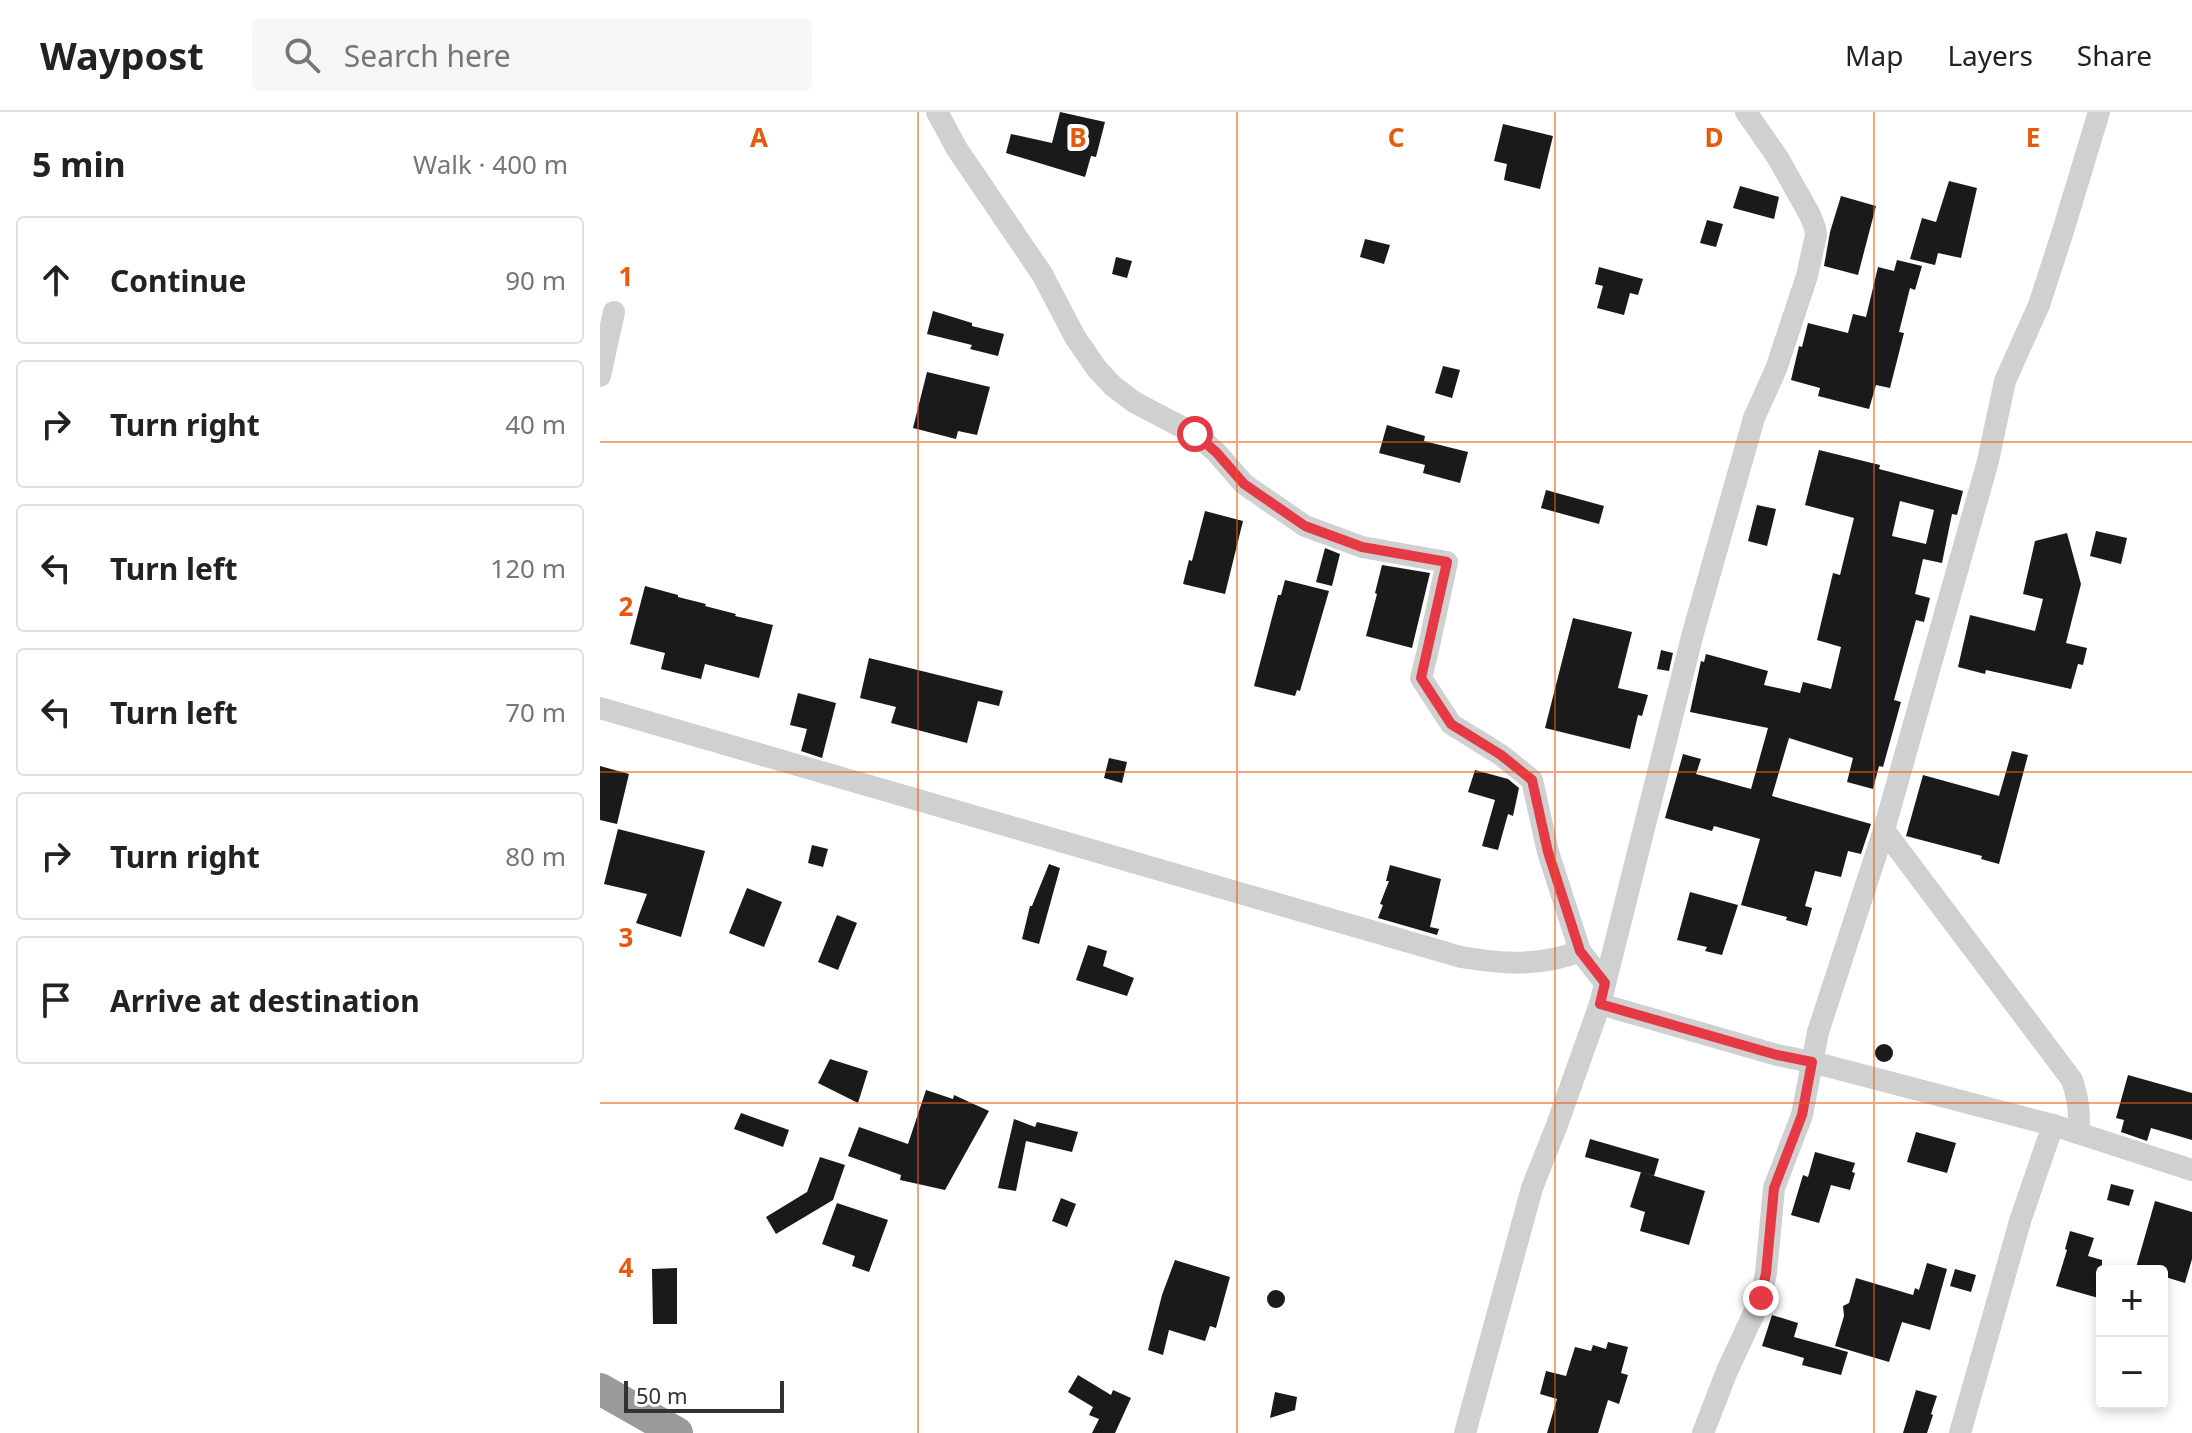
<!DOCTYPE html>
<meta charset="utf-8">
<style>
:root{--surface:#fff;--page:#f6f6f6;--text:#222;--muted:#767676;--line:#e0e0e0}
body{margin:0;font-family:"Noto Sans",sans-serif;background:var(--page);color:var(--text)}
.controls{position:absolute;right:24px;bottom:24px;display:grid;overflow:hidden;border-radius:8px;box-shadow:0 4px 12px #0003}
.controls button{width:72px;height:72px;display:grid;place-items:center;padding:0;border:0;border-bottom:2px solid var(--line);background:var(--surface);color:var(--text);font:40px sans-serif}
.scale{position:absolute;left:24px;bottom:20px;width:160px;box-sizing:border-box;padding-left:8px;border:4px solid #333;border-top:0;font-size:22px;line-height:28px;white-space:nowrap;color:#333;-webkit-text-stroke:6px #fff;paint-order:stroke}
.stop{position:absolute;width:24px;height:24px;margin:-18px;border:6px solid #e63946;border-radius:50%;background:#fff}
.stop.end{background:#e63946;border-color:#fff;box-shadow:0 2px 8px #0008}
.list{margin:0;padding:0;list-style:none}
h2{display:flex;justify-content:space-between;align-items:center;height:104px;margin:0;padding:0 32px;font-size:34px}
h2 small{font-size:26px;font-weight:400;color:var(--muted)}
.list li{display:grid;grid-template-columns:52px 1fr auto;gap:24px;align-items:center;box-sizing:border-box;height:128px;margin:0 16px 16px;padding:0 16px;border:2px solid var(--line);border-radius:8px}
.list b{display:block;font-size:30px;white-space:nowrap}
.list em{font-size:26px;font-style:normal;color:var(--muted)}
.icon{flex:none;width:44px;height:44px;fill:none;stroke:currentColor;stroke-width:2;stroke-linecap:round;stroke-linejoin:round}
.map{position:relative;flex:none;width:1592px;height:1321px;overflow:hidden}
header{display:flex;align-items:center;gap:48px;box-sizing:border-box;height:112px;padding:0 40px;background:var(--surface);border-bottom:2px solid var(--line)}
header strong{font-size:38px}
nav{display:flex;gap:44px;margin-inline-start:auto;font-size:28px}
.search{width:560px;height:72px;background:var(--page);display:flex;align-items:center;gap:20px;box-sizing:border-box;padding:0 28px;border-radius:8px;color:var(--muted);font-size:30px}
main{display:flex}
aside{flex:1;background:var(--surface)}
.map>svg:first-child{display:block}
.building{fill:#1a1a1a;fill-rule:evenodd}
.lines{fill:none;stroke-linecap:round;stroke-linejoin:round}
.minor{stroke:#d0d0d0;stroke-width:22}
.highway{stroke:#9a9a9a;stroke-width:32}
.route{stroke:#e63946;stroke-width:10}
.grid{fill:none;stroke:#e8590c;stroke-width:2;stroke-opacity:0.55}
.grid-label{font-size:26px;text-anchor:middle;font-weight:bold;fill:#e8590c;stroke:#fff;stroke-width:8;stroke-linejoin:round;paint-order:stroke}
</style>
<header>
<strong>Waypost</strong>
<div class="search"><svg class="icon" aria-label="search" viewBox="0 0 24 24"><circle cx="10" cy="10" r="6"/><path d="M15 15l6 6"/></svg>Search here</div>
<nav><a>Map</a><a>Layers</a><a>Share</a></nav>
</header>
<main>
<aside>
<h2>5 min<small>Walk · 400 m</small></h2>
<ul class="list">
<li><svg class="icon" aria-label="ahead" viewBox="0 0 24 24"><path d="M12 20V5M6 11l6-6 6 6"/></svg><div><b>Continue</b></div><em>90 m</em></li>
<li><svg class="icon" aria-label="right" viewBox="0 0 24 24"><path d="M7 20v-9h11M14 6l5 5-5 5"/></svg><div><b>Turn right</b></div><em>40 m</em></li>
<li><svg class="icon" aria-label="left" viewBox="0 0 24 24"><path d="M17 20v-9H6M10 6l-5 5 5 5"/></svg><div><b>Turn left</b></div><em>120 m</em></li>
<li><svg class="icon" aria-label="left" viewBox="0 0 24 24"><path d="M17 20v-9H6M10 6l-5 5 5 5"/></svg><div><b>Turn left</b></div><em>70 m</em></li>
<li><svg class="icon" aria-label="right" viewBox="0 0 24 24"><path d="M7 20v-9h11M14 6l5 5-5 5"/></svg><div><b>Turn right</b></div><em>80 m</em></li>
<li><svg class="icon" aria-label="arrive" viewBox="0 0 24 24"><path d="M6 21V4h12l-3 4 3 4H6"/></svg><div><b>Arrive at destination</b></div></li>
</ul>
</aside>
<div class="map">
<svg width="1592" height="1321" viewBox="0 0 1592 1321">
<rect width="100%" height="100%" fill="#fff"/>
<g class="building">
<path d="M 460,0 L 505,10 L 496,45 L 491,44 L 485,65 L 406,41 L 411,22 L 452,31 Z"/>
<path d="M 903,12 L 953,24 L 940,77 L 904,68 L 907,52 L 894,49 Z"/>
<path d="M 1349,69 L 1377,76 L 1361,146 L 1338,141 L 1335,153 L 1310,147 L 1322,106 L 1336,110 Z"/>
<path d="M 1140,74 L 1179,85 L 1174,107 L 1133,96 Z"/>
<path d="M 1241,84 L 1276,94 L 1258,163 L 1224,154 L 1230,120 Z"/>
<path d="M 1107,108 L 1123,112 L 1116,135 L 1100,131 Z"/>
<path d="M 765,127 L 790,133 L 784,152 L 760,145 Z"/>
<path d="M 516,145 L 532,149 L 527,166 L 512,162 Z"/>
<path d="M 1297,148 L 1322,154 L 1315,178 L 1310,176 L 1299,220 L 1304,221 L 1290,276 L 1276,273 L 1269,297 L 1218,284 L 1220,276 L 1191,268 L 1199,234 L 1202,235 L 1208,211 L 1248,221 L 1253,202 L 1266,205 L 1278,155 L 1294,159 Z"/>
<path d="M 999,155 L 1043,167 L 1038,183 L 1030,181 L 1024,203 L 997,196 L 1003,174 L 995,172 Z"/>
<path d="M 333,199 L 372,211 L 372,214 L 404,222 L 398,244 L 370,237 L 372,233 L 327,222 Z"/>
<path d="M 843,254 L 860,258 L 852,286 L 835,281 Z"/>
<path d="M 327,260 L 390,275 L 377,323 L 358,319 L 356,327 L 313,316 Z"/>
<path d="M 787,313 L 825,324 L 824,329 L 868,340 L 860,371 L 823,361 L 825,353 L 779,341 Z"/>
<path d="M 1219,338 L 1280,353 L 1279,357 L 1363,379 L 1357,403 L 1352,402 L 1342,451 L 1323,447 L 1315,482 L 1330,486 L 1324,510 L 1316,508 L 1294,588 L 1301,590 L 1283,655 L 1279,654 L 1273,677 L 1247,670 L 1253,646 L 1189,626 L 1172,684 L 1271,712 L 1261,742 L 1248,739 L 1241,765 L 1215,759 L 1205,794 L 1212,796 L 1207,814 L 1186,808 L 1187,805 L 1141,793 L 1160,727 L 1114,714 L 1112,719 L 1065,706 L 1083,642 L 1101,647 L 1096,662 L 1151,677 L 1168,616 L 1090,600 L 1101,549 L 1104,550 L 1106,542 L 1168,559 L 1164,573 L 1200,581 L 1203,570 L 1231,577 L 1241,535 L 1217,528 L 1233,461 L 1240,463 L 1254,406 L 1205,393 ZM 1300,389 L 1334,398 L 1326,432 L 1292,424 Z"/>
<path d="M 946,378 L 1004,394 L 999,412 L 941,396 Z"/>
<path d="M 1157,393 L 1176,397 L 1167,434 L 1148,429 Z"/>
<path d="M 605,399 L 643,409 L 625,482 L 583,472 L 589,448 L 592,449 Z"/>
<path d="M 1496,419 L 1527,426 L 1521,452 L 1490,444 Z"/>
<path d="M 1467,421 L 1481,472 L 1466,531 L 1487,536 L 1483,553 L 1478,552 L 1471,577 L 1386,558 L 1385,562 L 1358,555 L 1370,503 L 1435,519 L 1443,487 L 1423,482 L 1435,429 Z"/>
<path d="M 725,436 L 740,442 L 732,474 L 716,470 Z"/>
<path d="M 782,453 L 830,461 L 812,536 L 766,524 L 777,482 L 775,481 Z"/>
<path d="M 685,468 L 729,479 L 700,579 L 697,578 L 695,584 L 654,574 L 678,483 L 681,483 Z"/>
<path d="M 45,474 L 78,483 L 78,485 L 106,492 L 105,494 L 136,502 L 135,504 L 173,513 L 159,566 L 105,552 L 101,567 L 61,557 L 65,541 L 30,532 Z"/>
<path d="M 973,506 L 1032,520 L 1018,576 L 1048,583 L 1042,604 L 1038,603 L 1030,637 L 945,616 Z"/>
<path d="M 1061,538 L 1073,541 L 1069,559 L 1057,557 Z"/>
<path d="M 269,546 L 403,579 L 399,594 L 378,589 L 367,631 L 291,611 L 296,595 L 260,586 Z"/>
<path d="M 198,581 L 236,591 L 222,646 L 201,639 L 207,617 L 190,613 Z"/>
<path d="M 1412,639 L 1428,643 L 1399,752 L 1381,747 L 1382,744 L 1306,724 L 1323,663 L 1399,684 Z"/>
<path d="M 509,646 L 527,650 L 522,671 L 504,666 Z"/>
<path d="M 0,654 L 29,662 L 17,712 L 0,708 Z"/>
<path d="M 875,658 L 908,667 L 919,676 L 913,704 L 908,702 L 898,738 L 882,734 L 895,688 L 868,680 Z"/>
<path d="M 18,717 L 105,739 L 81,825 L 36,811 L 47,782 L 4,772 Z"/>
<path d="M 212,733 L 228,737 L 223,755 L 208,751 Z"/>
<path d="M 449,752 L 460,756 L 439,832 L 422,827 L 430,794 L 432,794 Z"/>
<path d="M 790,753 L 841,767 L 830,815 L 839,817 L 837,823 L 778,806 L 783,793 L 780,792 L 789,769 L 786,769 Z"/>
<path d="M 147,776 L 182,790 L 164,835 L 129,821 Z"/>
<path d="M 1090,780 L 1138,793 L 1122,843 L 1105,839 L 1107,835 L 1077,828 Z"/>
<path d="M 237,803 L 257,811 L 238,858 L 218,850 Z"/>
<path d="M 488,833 L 507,839 L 503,854 L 534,866 L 527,884 L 476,868 Z"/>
<circle cx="1284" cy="941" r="9"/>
<path d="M 230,947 L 268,959 L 258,991 L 218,971 Z"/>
<path d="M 1528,963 L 1592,981 L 1592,1028 L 1551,1016 L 1547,1029 L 1521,1020 L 1524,1008 L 1516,1006 Z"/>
<path d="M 326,978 L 353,987 L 354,983 L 389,999 L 345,1078 L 300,1068 L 301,1063 L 248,1044 L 259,1015 L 308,1032 Z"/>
<path d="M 141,1001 L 189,1018 L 183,1035 L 134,1017 Z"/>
<path d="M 414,1007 L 435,1015 L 437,1010 L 478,1020 L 472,1040 L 426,1029 L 416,1079 L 398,1076 Z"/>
<path d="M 1316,1020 L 1356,1031 L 1347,1061 L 1307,1050 Z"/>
<path d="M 990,1027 L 1059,1047 L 1054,1064 L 985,1045 Z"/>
<path d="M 1215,1040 L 1255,1051 L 1252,1060 L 1255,1061 L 1250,1078 L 1231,1073 L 1219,1111 L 1191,1103 L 1203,1063 L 1208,1065 Z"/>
<path d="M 220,1045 L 245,1053 L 233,1088 L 176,1122 L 166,1105 L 207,1080 Z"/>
<path d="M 1041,1060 L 1105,1079 L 1089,1133 L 1040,1119 L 1045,1100 L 1030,1095 Z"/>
<path d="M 1511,1072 L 1534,1078 L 1529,1094 L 1507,1088 Z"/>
<path d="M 461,1086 L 476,1092 L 467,1115 L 452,1109 Z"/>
<path d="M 1555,1089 L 1592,1100 L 1592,1147 L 1585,1171 L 1562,1164 L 1562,1159 L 1535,1159 Z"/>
<path d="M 237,1091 L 288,1108 L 269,1160 L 252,1154 L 255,1144 L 222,1132 Z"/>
<path d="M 1470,1119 L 1494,1126 L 1488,1144 L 1502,1148 L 1502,1187 L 1456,1174 L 1467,1138 L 1465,1137 Z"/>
<path d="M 575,1148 L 630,1165 L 616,1216 L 610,1214 L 605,1229 L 569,1218 L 563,1243 L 548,1238 L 562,1183 Z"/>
<path d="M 1327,1151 L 1347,1157 L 1330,1218 L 1302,1210 L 1289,1250 L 1235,1234 L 1244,1204 L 1243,1194 L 1249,1191 L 1256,1166 L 1313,1183 L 1315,1176 L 1319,1178 Z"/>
<path d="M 77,1156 L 77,1212 L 53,1212 L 52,1157 Z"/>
<path d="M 1355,1157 L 1376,1163 L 1371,1180 L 1350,1174 Z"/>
<circle cx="676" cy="1187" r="9"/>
<path d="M 1172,1203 L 1198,1211 L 1194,1225 L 1248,1240 L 1241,1263 L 1202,1253 L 1204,1246 L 1162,1234 Z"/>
<path d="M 1008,1230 L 1028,1235 L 1021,1261 L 1028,1263 L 1019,1292 L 1008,1288 L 998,1321 L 947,1321 L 957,1287 L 940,1282 L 946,1259 L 966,1264 L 975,1235 L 991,1239 L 993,1233 L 1006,1237 Z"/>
<path d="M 478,1263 L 511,1283 L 513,1278 L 531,1286 L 515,1321 L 492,1321 L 499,1307 L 489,1303 L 493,1295 L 468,1280 Z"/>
<path d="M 1316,1278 L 1337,1284 L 1331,1302 L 1333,1303 L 1327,1321 L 1303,1321 Z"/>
<path d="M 675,1280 L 697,1285 L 695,1298 L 670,1306 Z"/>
</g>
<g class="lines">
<g class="minor">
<path d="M 337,0 L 357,37 L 442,162 L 475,225 L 497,257 L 513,274 L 534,290 L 595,322 L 616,340 L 644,372 L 705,414 L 762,435 L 847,450 L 828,538 L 821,566 L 851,612 L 901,643 L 932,668 L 948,740 L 980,839 L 1005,871"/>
<path d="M 0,264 L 14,200"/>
<path d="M 0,596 L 861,845 C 902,852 941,855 980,839"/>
<path d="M 1284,718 L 1472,968 C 1478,986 1481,1002 1478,1021"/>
<path d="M 1000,892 L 1177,943 L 1212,950 L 1453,1013 L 1592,1058"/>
<path d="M 865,1321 L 932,1076 L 957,1013 L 1000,892 L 1093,521 L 1154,306 L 1176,257 L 1207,164 L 1216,123 L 1215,116 L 1210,103 L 1178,46 L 1146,0"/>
<path d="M 1103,1321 L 1127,1259 L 1161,1186 L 1166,1161 L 1174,1076 L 1202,1003 L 1218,920 L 1284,718 L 1388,349 L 1405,269 L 1439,193 L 1463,119 L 1499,0"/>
<path d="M 1360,1321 L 1421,1106 L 1453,1013"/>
</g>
<path class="highway" d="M 0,1277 L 77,1321"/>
</g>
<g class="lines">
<path class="route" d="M 595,322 L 616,340 L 644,372 L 705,414 L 762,435 L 847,450 L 821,566 L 851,612 L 901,643 L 932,668 L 948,740 L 980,839 L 1005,871 L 1000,892 L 1177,943 L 1212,950 L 1202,1003 L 1174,1076 L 1166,1161 L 1161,1186"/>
</g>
<path class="grid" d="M 318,0 L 318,1321M 637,0 L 637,1321M 955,0 L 955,1321M 1274,0 L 1274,1321M 0,330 L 1592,330M 0,660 L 1592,660M 0,991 L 1592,991"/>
<g class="grid-label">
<text x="159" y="35">A</text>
<text x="478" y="35">B</text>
<text x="796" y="35">C</text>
<text x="1114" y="35">D</text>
<text x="1433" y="35">E</text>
<text x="26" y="174">1</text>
<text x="26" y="504">2</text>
<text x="26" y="835">3</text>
<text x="26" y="1165">4</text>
</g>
</svg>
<div class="controls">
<button>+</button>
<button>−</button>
</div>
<div class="scale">50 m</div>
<div class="stop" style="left:595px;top:322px"></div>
<div class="stop end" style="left:1161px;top:1186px"></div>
</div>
</main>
